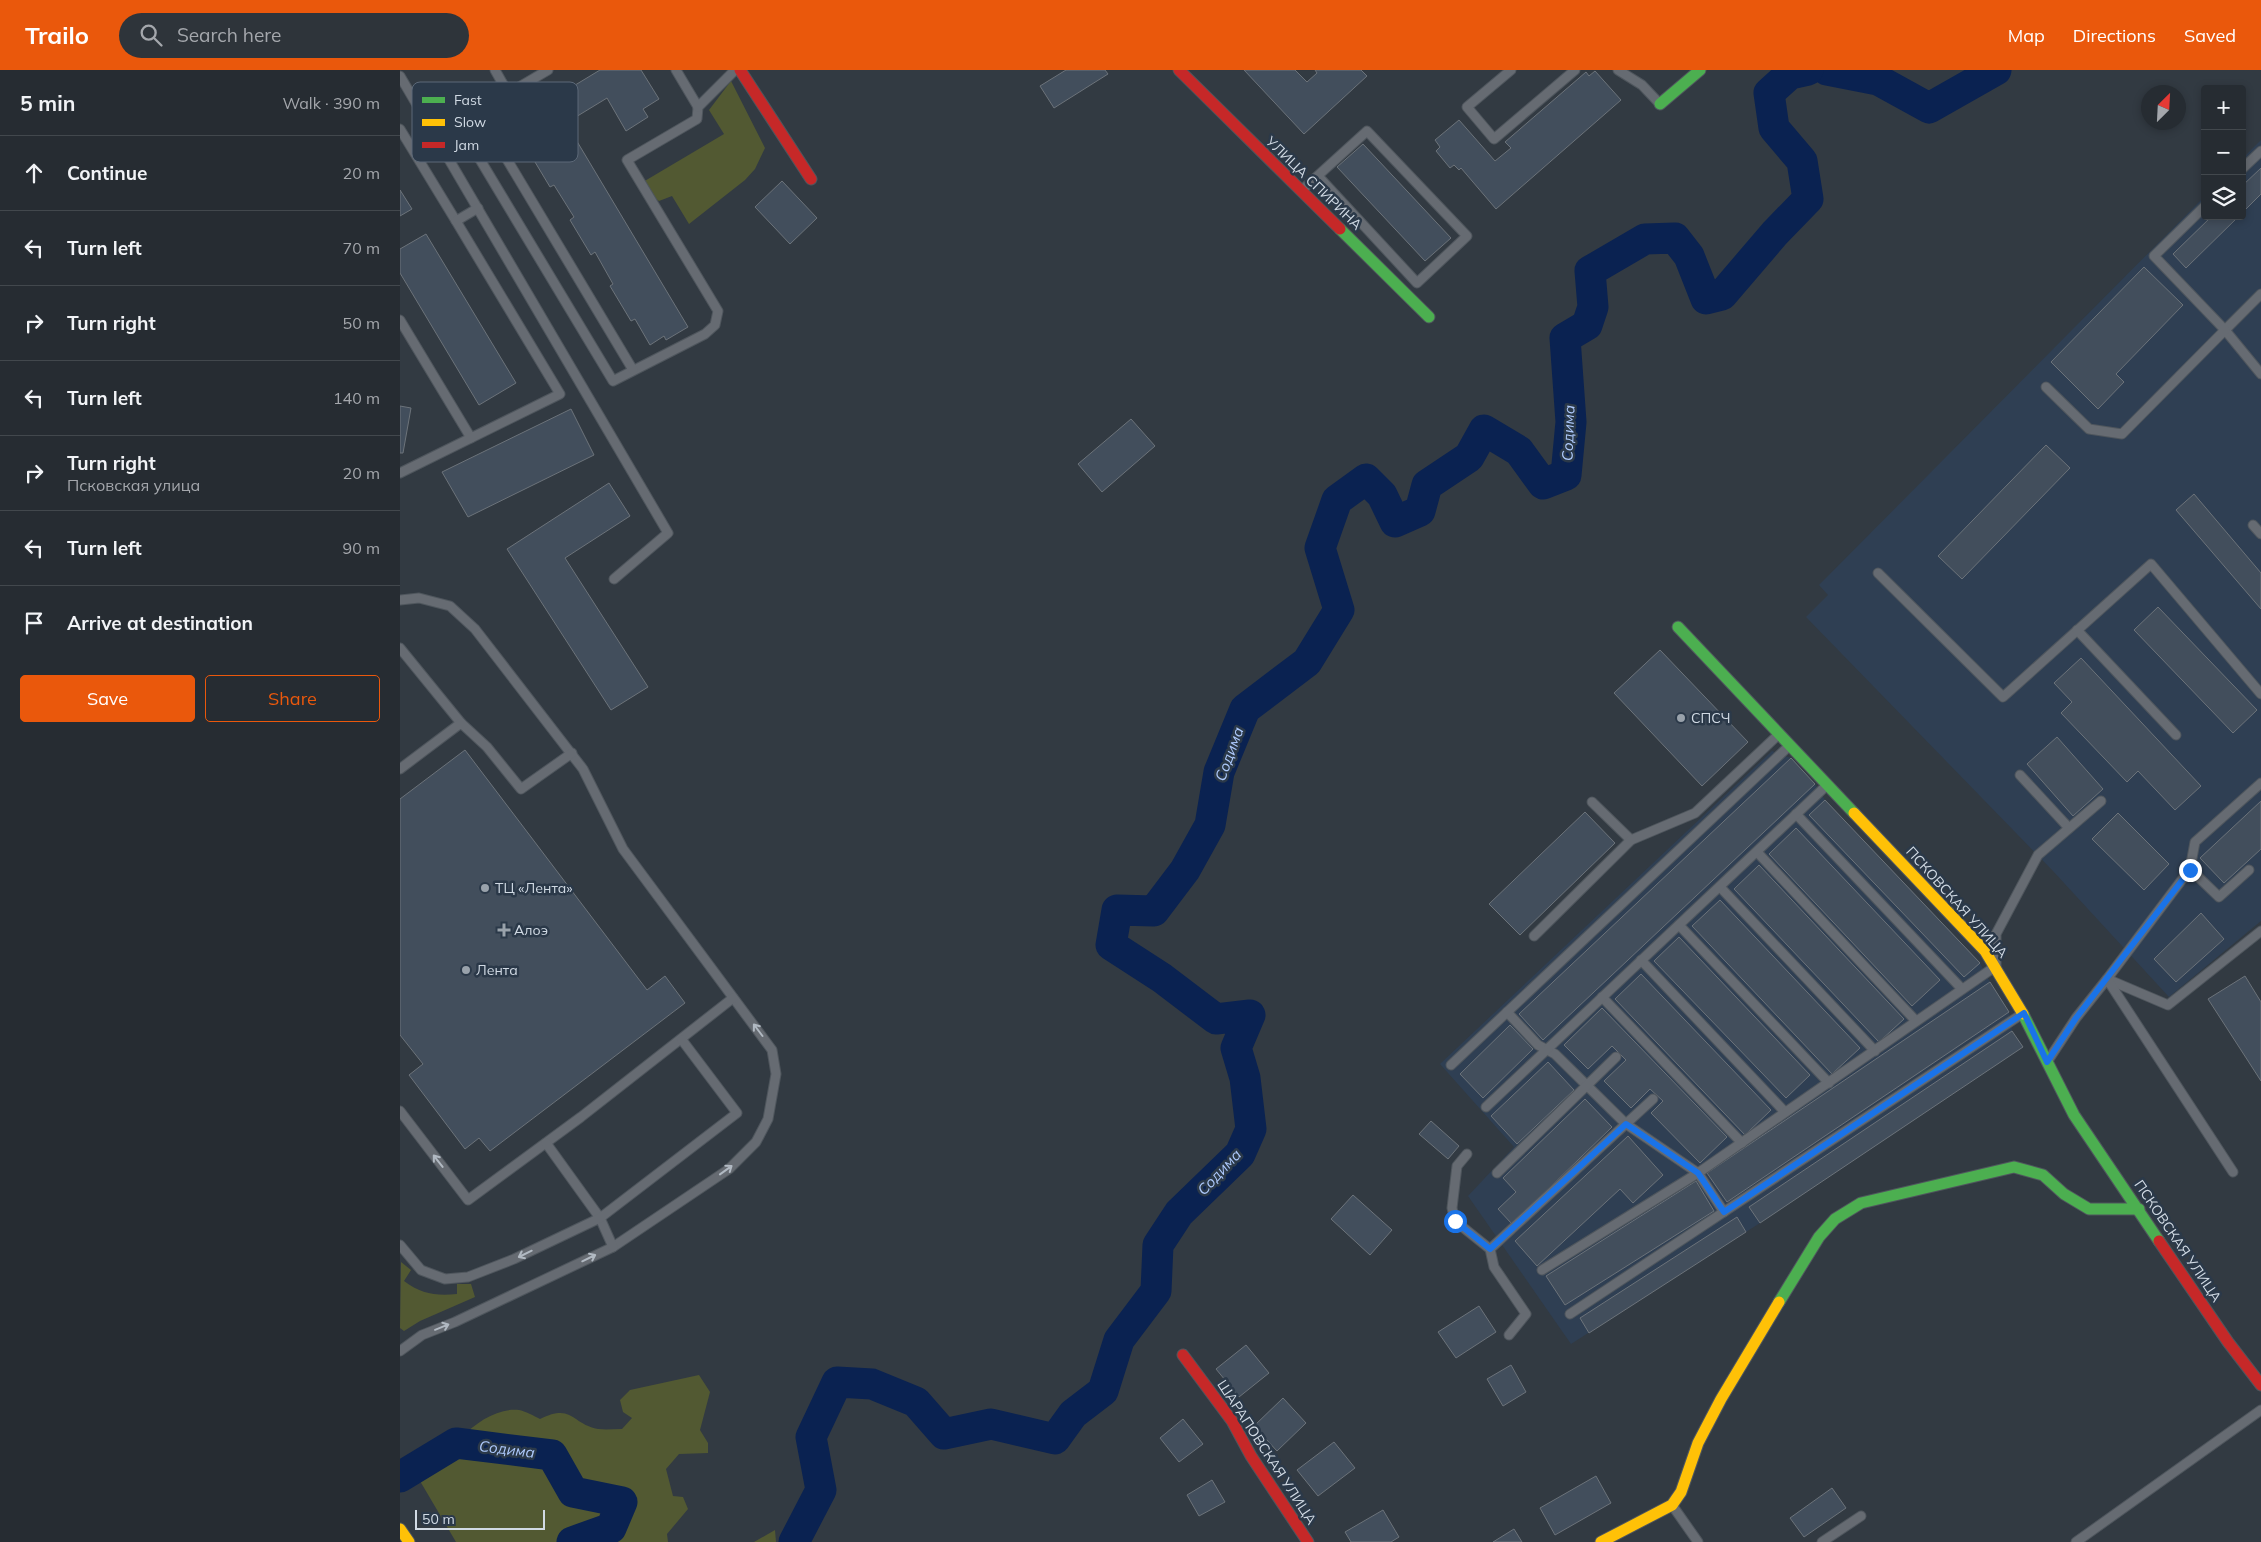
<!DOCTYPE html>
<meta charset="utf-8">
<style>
:root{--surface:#262c32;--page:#2e343a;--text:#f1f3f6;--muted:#a4a7ac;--line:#42484d;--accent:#ea580c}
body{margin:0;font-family:Mulish,sans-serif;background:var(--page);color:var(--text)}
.controls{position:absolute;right:15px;top:15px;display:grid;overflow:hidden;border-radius:5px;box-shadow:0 2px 8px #0003}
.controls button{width:45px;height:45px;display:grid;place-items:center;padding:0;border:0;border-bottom:1px solid var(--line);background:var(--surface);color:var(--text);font:25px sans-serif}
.compass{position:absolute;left:1741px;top:15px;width:45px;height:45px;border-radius:50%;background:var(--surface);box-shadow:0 2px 8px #0003;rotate:24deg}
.scale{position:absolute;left:15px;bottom:12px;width:130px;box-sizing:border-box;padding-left:5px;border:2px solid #d1dae4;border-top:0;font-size:14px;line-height:18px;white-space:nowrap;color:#d1dae4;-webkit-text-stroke:4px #2b3949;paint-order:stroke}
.stop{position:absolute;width:15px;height:15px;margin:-11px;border:4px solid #1a73e8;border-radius:50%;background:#fff}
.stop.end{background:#1a73e8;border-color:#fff;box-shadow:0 1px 5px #0008}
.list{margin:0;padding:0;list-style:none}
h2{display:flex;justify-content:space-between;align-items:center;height:65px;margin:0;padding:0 20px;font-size:21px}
h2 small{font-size:16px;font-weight:400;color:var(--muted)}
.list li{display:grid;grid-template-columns:32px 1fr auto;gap:15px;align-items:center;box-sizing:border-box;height:75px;padding:0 20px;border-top:1px solid var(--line)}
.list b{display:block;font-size:19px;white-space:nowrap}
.list p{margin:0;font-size:16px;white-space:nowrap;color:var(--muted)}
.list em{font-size:16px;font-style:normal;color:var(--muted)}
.actions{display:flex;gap:10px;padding:15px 20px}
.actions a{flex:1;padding:11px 0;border:1px solid var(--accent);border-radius:5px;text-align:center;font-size:18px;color:var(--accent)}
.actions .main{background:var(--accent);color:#fff}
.icon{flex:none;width:28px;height:28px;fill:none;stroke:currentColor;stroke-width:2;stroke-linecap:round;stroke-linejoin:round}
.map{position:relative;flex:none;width:1861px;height:1472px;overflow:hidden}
header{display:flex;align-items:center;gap:30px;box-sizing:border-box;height:70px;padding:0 25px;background:var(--accent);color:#fff}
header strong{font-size:24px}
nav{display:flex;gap:28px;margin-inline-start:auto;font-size:18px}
.search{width:350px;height:45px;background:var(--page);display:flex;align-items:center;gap:12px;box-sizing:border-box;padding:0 18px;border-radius:28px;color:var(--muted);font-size:19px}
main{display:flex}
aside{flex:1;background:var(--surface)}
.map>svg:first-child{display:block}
.built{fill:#2f3f53}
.green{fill:#525932}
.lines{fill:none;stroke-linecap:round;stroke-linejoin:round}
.river{stroke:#0a2251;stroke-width:31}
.building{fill:#424e5c;stroke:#6c737a}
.lane-casing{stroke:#4f565d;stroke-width:11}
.fast-casing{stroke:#4f565d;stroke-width:13}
.slow-casing{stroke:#4f565d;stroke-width:13}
.jam-casing{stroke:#4f565d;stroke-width:13}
.lane{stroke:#666b72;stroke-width:9}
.fast{stroke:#4caf50;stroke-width:11}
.slow{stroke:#ffc107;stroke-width:11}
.jam{stroke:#c62828;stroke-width:11}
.oneway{stroke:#b1b9c2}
.route{stroke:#1a73e8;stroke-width:6}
.poi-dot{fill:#99a2ab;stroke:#2b3949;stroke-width:2}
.labels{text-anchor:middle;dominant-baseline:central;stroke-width:5;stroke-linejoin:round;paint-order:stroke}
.street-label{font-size:14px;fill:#d1dae4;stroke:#2b3949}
.poi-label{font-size:14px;fill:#d1dae4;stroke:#2b3949;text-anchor:start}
.water-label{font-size:15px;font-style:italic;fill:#aecafd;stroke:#2b3949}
.key{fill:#2b3949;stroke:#5d6978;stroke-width:1}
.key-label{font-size:14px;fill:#d1dae4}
</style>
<header>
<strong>Trailo</strong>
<div class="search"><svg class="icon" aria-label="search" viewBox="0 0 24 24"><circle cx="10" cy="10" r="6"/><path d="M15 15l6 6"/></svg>Search here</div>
<nav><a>Map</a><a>Directions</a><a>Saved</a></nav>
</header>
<main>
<aside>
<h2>5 min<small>Walk · 390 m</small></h2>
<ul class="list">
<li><svg class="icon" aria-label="ahead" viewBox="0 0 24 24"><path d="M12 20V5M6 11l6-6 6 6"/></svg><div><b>Continue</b></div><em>20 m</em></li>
<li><svg class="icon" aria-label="left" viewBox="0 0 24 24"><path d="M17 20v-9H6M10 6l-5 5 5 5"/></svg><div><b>Turn left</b></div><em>70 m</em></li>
<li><svg class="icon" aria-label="right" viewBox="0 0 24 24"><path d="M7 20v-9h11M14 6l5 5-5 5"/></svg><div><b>Turn right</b></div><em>50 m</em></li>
<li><svg class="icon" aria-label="left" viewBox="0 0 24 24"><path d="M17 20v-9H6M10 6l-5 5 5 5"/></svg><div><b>Turn left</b></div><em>140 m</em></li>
<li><svg class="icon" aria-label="right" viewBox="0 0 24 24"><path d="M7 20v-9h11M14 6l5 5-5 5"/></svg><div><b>Turn right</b><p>Псковская улица</p></div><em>20 m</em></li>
<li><svg class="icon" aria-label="left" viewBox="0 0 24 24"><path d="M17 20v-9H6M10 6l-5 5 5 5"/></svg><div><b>Turn left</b></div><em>90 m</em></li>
<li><svg class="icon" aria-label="arrive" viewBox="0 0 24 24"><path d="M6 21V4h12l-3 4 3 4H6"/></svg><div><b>Arrive at destination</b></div></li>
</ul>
<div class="actions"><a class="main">Save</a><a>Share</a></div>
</aside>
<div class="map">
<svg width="1861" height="1472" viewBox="0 0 1861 1472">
<rect width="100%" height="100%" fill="#323a42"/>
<g class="built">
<path d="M 1861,70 L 1861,851 L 1769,927 L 1653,801 L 1406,547 L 1428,525 L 1419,515 L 1805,126 L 1805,146 L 1842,146 L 1842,89 Z"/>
<path d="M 1372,681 L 1391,688 L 1415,714 L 1425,730 L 1580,893 L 1590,912 L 1609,942 L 1612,961 L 1623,977 L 1360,1153 L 1171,1274 L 1068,1126 L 1114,1077 L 1040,994 Z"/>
</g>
<g class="green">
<path d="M 331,11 L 365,78 L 355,99 L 345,110 L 289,154 L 272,126 L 259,131 L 252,126 L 243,112 L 324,64 L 309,40 Z"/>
<path d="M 1,1192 L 11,1200 L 4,1211 C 21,1224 36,1226 57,1224 L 57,1214 L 71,1214 L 75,1227 L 20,1251 L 4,1261 L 0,1258 Z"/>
<path d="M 299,1305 L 310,1322 L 300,1360 L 308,1373 L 308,1383 L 279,1384 L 266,1399 L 273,1426 L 283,1427 L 288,1439 L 267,1464 L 268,1472 L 56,1472 L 20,1411 C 44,1386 80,1336 119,1340 C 125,1341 134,1346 140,1349 C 173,1333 171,1354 198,1359 C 206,1360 214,1359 222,1359 L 232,1348 L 223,1342 L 220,1330 L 230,1320 Z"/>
<path d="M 375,1460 L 376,1472 L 354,1472 Z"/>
</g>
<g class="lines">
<g class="river">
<path d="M 1427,0 L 1478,10 L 1529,38 L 1596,0"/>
<path d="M 0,1407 L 56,1373 L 152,1385 L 173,1422 L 222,1432 L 211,1458 L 172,1472"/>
<path d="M 394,1472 L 421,1420 L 411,1367 L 437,1312 L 472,1314 L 516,1332 L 544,1364 L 591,1354 L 655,1369 L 673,1344 L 703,1321 L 719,1270 L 756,1221 L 758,1175 L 779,1143 L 840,1084 L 851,1059 L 845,1008 L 836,978 L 850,945 L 816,949 L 762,908 L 711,875 L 717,840 L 754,841 L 785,800 L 810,755 L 819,702 L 845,639 L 907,592 L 939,540 L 920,478 L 937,430 L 966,409 L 982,425 L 995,452 L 1020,441 L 1027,415 L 1069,387 L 1084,360 L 1119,381 L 1143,414 L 1166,405 L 1171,352 L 1165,268 L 1187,255 L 1193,237 L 1190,201 L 1245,169 L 1275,168 L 1289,186 L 1306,229 L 1322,225 L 1375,163 L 1408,129 L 1402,91 L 1374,58 L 1369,23 L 1390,4 L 1408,0"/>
</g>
</g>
<g class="building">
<path d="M 200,0 L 241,0 L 259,29 L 243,39 L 248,47 L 226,61 L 207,28 L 166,53 L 288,257 L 266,270 L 264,266 L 250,275 L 235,249 L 231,251 L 210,216 L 213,214 L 195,182 L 191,185 L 170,150 L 174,147 L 154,115 L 150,117 L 129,82 L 133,79 L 118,54 L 131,46 L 129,43 Z"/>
<path d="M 666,0 L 705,0 L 708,4 L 654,38 L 640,16 Z"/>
<path d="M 844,0 L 895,0 L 907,12 L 917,3 L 915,0 L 961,0 L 967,6 L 904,64 Z"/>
<path d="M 1195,1 L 1221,30 L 1096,139 L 1061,98 L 1059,100 L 1054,95 L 1050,98 L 1036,81 L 1040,77 L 1035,70 L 1059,50 L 1095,91 L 1111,78 L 1105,72 L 1186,2 L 1189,6 Z"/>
<path d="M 963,74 L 1051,168 L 1025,191 L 937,97 Z"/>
<path d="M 1861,98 L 1861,124 L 1842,143 L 1842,116 Z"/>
<path d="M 382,111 L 417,148 L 390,174 L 355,137 Z"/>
<path d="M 0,120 L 12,139 L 0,146 Z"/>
<path d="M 1812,146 L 1839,146 L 1786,198 L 1773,184 Z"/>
<path d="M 26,164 L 116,313 L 79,335 L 0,203 L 0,179 Z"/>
<path d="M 1744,197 L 1783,235 L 1716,304 L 1724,312 L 1698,339 L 1651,292 Z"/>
<path d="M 0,336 L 11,338 L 3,383 L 0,383 Z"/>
<path d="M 171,339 L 194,385 L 68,447 L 42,402 Z"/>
<path d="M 731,349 L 755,376 L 702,422 L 678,394 Z"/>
<path d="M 1646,375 L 1670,398 L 1562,509 L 1538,486 Z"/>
<path d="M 209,413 L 230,446 L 165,488 L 248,617 L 211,640 L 107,479 Z"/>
<path d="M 1794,424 L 1861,503 L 1861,539 L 1776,440 Z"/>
<path d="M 1758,537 L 1857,640 L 1833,663 L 1734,560 Z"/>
<path d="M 1260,580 L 1348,672 L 1302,716 L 1214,623 Z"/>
<path d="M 1681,588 L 1801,716 L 1775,740 L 1738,701 L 1727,712 L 1661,643 L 1672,632 L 1654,613 Z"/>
<path d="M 1657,667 L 1703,719 L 1673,746 L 1627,694 Z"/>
<path d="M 65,680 L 247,920 L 265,906 L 285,933 L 90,1081 L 79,1068 L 65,1079 L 9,1005 L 23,994 L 0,965 L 0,729 Z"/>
<path d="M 1391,688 L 1415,714 L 1143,970 L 1119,944 Z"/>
<path d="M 1425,730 L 1580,893 L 1564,907 L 1409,745 Z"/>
<path d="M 1861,731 L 1861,779 L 1824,813 L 1800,788 Z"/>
<path d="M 1185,742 L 1215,773 L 1120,865 L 1089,834 Z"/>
<path d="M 1718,743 L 1769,794 L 1744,820 L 1692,769 Z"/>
<path d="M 1396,758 L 1540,910 L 1512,936 L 1369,784 Z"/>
<path d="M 1359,795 L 1504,949 L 1479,972 L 1334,819 Z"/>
<path d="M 1320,830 L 1460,978 L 1432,1004 L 1292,856 Z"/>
<path d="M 1801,843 L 1824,869 L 1776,912 L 1754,889 Z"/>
<path d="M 1279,867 L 1410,1005 L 1386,1028 L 1254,891 Z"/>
<path d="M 1241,904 L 1371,1040 L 1345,1065 L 1215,929 Z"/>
<path d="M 1845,906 L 1861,932 L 1861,1011 L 1808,929 Z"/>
<path d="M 1590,912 L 1609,942 L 1327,1132 L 1307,1103 Z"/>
<path d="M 1202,938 L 1327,1067 L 1300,1093 L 1251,1043 L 1263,1031 L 1250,1019 L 1231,1038 L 1204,1011 L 1226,990 L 1212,976 L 1188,999 L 1164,975 Z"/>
<path d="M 1110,955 L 1133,979 L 1083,1028 L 1060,1004 Z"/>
<path d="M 1612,961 L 1623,977 L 1360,1153 L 1349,1137 Z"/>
<path d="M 1148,992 L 1174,1020 L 1117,1074 L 1091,1046 Z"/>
<path d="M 1185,1029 L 1212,1057 L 1112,1154 L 1098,1139 L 1116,1122 L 1103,1108 Z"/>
<path d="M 1031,1051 L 1059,1076 L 1048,1089 L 1019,1064 Z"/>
<path d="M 1228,1066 L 1263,1105 L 1233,1133 L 1220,1119 L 1137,1196 L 1115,1171 Z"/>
<path d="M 1296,1111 L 1314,1141 L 1165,1235 L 1146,1206 Z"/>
<path d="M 953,1125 L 992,1160 L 970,1185 L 931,1149 Z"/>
<path d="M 1337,1147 L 1346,1162 L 1189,1263 L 1180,1248 Z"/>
<path d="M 1079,1236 L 1096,1262 L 1056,1288 L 1038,1262 Z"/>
<path d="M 846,1275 L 869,1303 L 839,1327 L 816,1299 Z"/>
<path d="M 1111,1295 L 1126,1322 L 1103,1336 L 1087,1309 Z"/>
<path d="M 883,1328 L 906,1353 L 877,1381 L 854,1356 Z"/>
<path d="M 783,1349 L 803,1374 L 779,1392 L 760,1368 Z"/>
<path d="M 934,1372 L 955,1398 L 918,1426 L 897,1400 Z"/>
<path d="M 1196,1406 L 1211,1433 L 1155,1465 L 1140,1438 Z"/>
<path d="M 812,1410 L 825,1432 L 799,1446 L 787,1425 Z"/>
<path d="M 1432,1418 L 1446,1438 L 1404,1467 L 1390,1448 Z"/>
<path d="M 983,1440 L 999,1467 L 991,1472 L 951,1472 L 945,1462 Z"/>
<path d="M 1114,1459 L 1122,1472 L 1093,1472 Z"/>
</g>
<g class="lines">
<defs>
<g id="lane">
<path d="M 95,0 L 108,23"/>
<path d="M 148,0 L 58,53 L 213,311 L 305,264 L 315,255 L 318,241 L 227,90 L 297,49 L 298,37 L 335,0"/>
<path d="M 276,0 L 298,37"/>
<path d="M 1111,0 L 1067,37 L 1094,69 L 1175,0"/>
<path d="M 1218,0 L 1242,15 L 1260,34"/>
<path d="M 0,6 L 268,463 L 214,509"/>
<path d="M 78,41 L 233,300"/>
<path d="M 0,59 L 56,151"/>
<path d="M 1842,99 L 1861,81"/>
<path d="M 902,120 L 967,61 L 1067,166 L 1017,213 L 918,106"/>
<path d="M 1861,224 L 1825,260 L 1861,304"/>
<path d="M 0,250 L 71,368"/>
<path d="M 1646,317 L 1689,359 L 1722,364 L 1825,260 L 1754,186 L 1805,136"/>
<path d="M 0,403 L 160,324 L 56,151 L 78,138"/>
<path d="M 1853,455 L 1861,464"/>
<path d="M 1478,503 L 1603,627 L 1751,494 L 1861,624"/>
<path d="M 0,530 L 19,528 L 50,536 L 75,559 L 183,699 L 223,779 L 372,980 L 376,1004 L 368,1049 L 356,1072 L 329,1099 L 213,1177 L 55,1252 L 22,1265 L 0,1281"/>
<path d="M 1677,560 L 1776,665"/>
<path d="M 0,578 L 61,653"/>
<path d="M 0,699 L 61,653 L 87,677 L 121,719 L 172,683"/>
<path d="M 1620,705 L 1669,758"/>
<path d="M 1861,713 L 1795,772 L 1790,799 L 1707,909 L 1768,935 L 1861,861"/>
<path d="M 1192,732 L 1231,770"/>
<path d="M 1396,744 L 1562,919"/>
<path d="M 1357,782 L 1516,951"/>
<path d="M 1790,799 L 1819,827 L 1849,800"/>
<path d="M 1320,817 L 1475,981"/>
<path d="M 1279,855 L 1429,1013"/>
<path d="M 1134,866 L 1231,770 L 1295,743 L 1379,664"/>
<path d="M 1241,890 L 1384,1041"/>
<path d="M 1202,927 L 1342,1073"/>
<path d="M 1107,942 L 1138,975 L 1155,984 L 1226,1054 L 1298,1103 L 1324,1142"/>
<path d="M 1649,989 L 1676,948 L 1707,909 L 1833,1102"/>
<path d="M 1051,995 L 1389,676"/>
<path d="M 1086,1037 L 1426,716"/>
<path d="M 0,1041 L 68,1130 L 181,1047 L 333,928"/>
<path d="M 146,1073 L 200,1148 L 213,1177"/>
<path d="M 1067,1084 L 1057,1096 L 1052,1138 L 1055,1151 L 1090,1179 L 1094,1197 L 1126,1244 L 1109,1265"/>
<path d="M 1097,1103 L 1216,987"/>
<path d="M 0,1175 L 21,1200 L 45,1209 L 68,1207 L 114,1189 L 200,1148 L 337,1043 L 282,970"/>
<path d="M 1090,1179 L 1253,1029"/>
<path d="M 1142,1200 L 1298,1103 L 1596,896 L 1596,864 L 1638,785 L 1701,731"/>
<path d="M 1170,1244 L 1622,944"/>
<path d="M 1272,1435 L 1298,1472"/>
<path d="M 1422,1472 L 1461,1446"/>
<path d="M 1676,1472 L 1861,1340"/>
</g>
<g id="fast">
<path d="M 1260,34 L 1300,0"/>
<path d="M 940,159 L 1029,247"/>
<path d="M 1278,557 L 1454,743"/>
<path d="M 1623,944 L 1674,1045 L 1759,1171"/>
<path d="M 1379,1232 L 1419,1167 L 1435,1149 L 1461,1133 L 1614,1097 L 1643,1105 L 1664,1124 L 1689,1139 L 1739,1139"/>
</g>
<g id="slow">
<path d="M 1454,743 L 1585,881 L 1623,944"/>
<path d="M 0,1459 L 9,1472"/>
<path d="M 1201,1472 L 1272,1435 L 1281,1422 L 1298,1373 L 1321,1329 L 1379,1232"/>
</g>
<g id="jam">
<path d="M 340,0 L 411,109"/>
<path d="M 779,0 L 940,159"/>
<path d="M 1759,1171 L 1828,1272 L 1861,1315"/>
<path d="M 783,1285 L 832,1351 L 851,1386 L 908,1472"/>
</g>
</defs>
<use href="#lane" class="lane-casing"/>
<use href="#fast" class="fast-casing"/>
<use href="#slow" class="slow-casing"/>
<use href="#jam" class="jam-casing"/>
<use href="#lane" class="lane"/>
<use href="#fast" class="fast"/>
<use href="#slow" class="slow"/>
<use href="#jam" class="jam"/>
</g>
<defs><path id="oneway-shaft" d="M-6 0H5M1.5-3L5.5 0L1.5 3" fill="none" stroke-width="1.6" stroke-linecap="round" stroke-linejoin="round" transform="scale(1.25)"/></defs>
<g class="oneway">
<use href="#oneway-shaft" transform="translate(358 960) rotate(-127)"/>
<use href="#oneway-shaft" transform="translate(38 1091) rotate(-128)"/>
<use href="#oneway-shaft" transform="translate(326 1100) rotate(-36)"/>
<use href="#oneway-shaft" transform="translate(125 1184) rotate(154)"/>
<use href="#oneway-shaft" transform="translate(189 1188) rotate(-26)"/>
<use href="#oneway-shaft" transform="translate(42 1257) rotate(-22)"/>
</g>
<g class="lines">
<path class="route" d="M 1055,1151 L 1090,1179 L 1226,1054 L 1298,1103 L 1324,1142 L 1624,943 L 1647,992 L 1676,948 L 1790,800"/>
</g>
<g class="poi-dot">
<circle cx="1281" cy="648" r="5"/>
<circle cx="85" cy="818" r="5"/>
<path d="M101.5 852.5h5v5h5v5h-5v5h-5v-5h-5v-5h5z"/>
<circle cx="66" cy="900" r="5"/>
</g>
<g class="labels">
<g class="street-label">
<text transform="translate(914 113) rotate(44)">УЛИЦА СПИРИНА</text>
<text transform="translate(1557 832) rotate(48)">ПСКОВСКАЯ УЛИЦА</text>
<text transform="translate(1778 1171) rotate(56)">ПСКОВСКАЯ УЛИЦА</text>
<text transform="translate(867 1382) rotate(57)">ШАРАПОВСКАЯ УЛИЦА</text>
</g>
<g class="poi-label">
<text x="1291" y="648">СПСЧ</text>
<text x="95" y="818">ТЦ «Лента»</text>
<text x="114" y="860">Алоэ</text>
<text x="76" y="900">Лента</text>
</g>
<g class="water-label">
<text transform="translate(1168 363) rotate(-88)">Содима</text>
<text transform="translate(829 684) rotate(-70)">Содима</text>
<text transform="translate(819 1102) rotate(-47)">Содима</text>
<text transform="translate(107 1379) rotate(7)">Содима</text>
</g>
</g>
<rect x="12" y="12" width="166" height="80" rx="8" class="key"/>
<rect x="22" y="27" width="23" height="6" fill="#4caf50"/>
<rect x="22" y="49" width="23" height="7" fill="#ffc107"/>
<rect x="22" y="72" width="23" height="6" fill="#c62828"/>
<g class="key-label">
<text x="54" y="35">Fast</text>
<text x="54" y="57">Slow</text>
<text x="54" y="80">Jam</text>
</g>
</svg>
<div class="controls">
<button>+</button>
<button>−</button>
<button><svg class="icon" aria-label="layers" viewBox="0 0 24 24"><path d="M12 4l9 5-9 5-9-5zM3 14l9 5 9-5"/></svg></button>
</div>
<svg class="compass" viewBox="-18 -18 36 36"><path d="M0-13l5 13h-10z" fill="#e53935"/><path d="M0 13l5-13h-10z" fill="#a4a7ac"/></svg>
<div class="scale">50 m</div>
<div class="stop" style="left:1055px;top:1151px"></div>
<div class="stop end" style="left:1790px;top:800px"></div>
</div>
</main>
